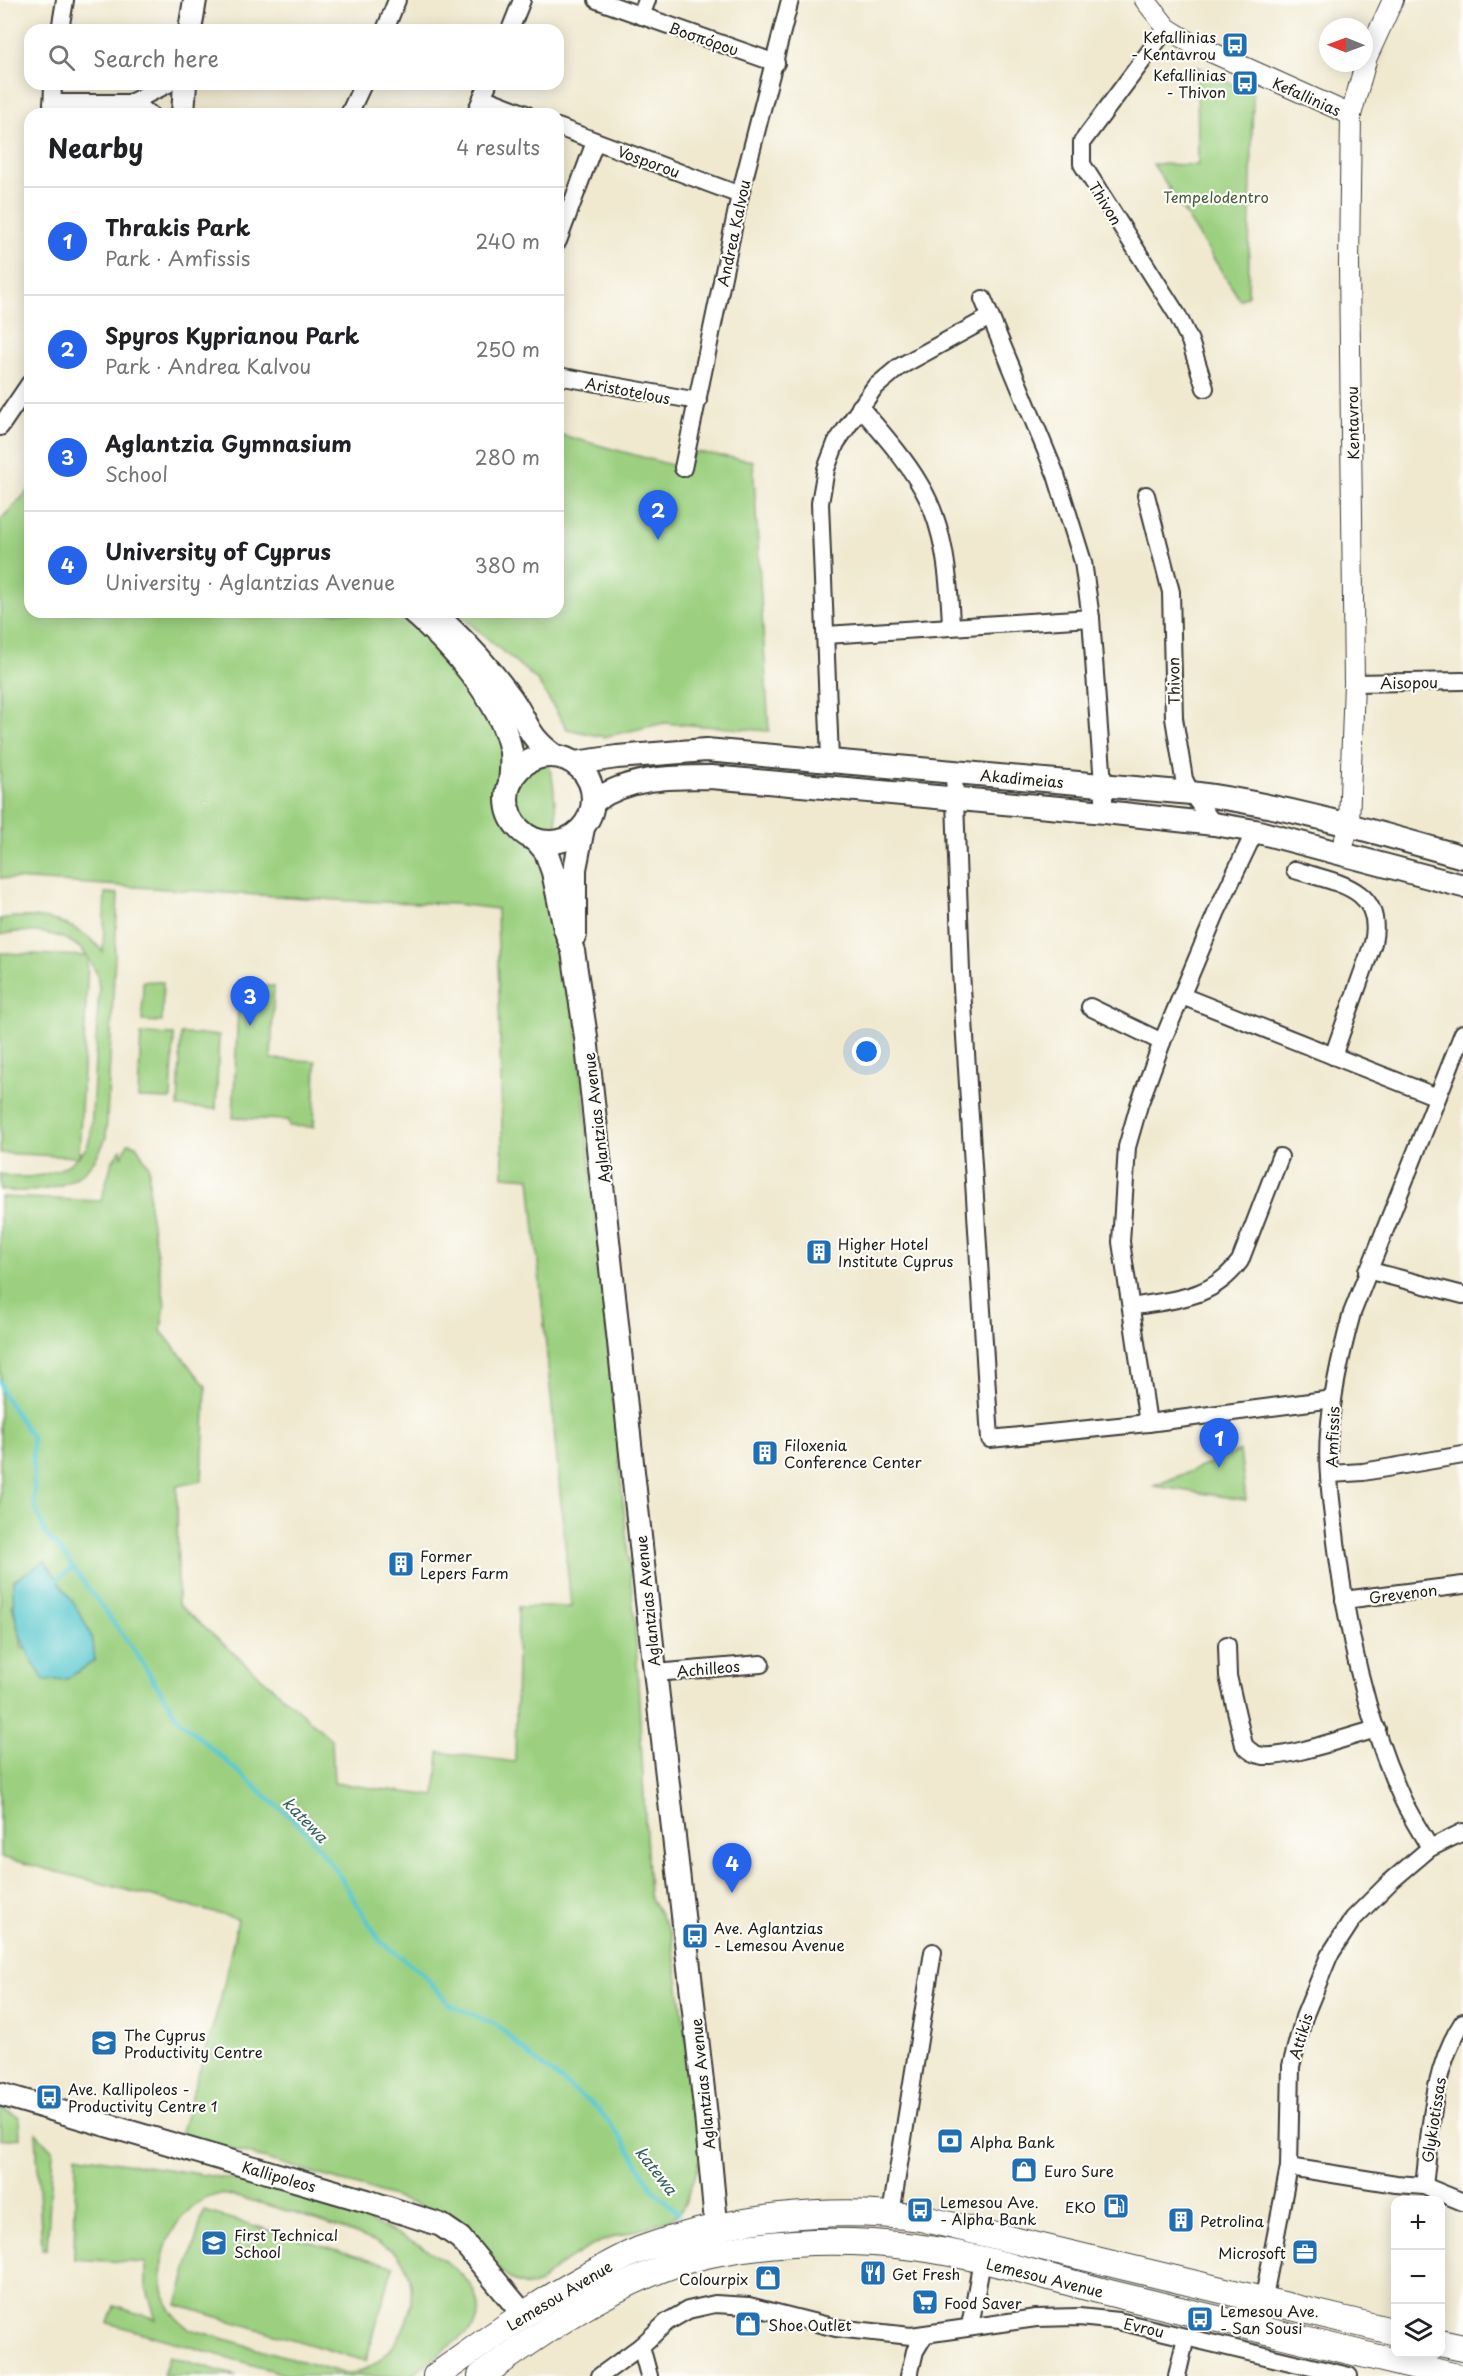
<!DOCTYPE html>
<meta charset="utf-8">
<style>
:root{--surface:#fff;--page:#f6f6f6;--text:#202124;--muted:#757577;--line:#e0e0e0;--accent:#2563eb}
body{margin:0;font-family:"Playpen Sans",sans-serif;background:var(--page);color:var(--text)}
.controls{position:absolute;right:18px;bottom:18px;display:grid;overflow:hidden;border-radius:12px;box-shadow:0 3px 15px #0003}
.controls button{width:54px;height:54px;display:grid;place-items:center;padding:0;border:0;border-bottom:2px solid var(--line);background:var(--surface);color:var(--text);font:30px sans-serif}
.compass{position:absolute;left:1319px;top:18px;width:54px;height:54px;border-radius:50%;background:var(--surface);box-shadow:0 3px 15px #0003;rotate:271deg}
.you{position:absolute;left:867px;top:1052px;width:21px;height:21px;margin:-15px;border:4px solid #fff;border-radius:50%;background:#1a73e8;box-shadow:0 0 0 9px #1a73e833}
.badge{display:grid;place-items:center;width:39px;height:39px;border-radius:50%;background:var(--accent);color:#fff;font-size:20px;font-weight:700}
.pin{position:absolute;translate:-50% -50px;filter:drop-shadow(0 2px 3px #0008)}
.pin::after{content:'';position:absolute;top:32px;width:21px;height:18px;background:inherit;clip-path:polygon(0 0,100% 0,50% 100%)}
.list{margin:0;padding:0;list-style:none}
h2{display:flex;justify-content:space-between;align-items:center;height:78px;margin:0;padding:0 24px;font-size:26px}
h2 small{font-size:20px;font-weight:400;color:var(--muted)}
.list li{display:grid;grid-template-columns:39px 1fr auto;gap:18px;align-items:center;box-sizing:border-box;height:108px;padding:0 24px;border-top:2px solid var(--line)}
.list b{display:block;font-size:22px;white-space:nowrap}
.list p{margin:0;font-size:20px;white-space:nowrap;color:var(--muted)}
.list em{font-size:20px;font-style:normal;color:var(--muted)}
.icon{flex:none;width:33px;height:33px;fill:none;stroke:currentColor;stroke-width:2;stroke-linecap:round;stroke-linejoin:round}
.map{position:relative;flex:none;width:1463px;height:2376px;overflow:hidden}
.search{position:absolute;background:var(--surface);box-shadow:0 3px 15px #0003;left:24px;top:24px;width:540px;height:66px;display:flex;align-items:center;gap:15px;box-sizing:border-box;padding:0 21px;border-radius:18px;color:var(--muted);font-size:22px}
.panel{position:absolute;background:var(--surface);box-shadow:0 3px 15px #0003;left:24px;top:108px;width:540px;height:510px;border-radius:18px}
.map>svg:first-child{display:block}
.green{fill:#9cd080;stroke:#5c764e;stroke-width:1.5;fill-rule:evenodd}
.water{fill:#5cc9d0;stroke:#3c7276;stroke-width:1.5}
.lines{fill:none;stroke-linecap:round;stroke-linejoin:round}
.stream{stroke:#5cc9d0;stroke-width:4.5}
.minor-casing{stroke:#3c3b37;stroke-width:20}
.tertiary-casing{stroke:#3c3b37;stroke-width:22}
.secondary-casing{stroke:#3c3b37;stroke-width:26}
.primary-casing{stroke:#3c3b37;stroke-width:28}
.minor{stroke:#fff;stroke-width:16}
.tertiary{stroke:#fff;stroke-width:20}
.secondary{stroke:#fff;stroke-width:22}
.primary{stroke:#fff;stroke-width:26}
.labels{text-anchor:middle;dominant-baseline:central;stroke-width:4.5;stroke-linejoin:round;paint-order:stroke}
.poi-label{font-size:15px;fill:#1c1c1c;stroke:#fdfcf7;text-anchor:start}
.street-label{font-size:15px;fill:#1c1c1c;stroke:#fdfcf7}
.park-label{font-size:15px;fill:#495b3f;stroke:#fdfcf7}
.water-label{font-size:16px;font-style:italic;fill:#366164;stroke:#fdfcf7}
</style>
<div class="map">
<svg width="1463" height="2376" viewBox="0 0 1463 2376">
<rect width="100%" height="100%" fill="#fdfcf7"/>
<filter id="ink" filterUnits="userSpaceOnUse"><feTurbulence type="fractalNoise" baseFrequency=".0167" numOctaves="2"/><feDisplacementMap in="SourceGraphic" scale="12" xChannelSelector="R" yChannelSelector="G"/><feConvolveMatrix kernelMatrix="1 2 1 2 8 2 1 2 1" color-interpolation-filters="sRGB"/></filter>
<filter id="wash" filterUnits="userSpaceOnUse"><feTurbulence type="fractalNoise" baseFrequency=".008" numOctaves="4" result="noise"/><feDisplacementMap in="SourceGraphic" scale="24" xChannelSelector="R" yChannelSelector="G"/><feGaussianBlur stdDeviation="1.35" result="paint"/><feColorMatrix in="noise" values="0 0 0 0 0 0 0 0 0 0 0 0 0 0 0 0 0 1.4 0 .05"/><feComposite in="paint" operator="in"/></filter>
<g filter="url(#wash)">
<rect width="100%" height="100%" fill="#f0e9d0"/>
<g class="green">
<path d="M 1197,67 L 1253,94 L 1248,295 L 1240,300 L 1153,164 L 1198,165 Z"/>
<path d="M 558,434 L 682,468 L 697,452 L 753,461 L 769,731 L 664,723 L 604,737 L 567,729 L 537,680 L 456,612 L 558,612 Z"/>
<path d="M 30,489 L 30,612 L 416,612 L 542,736 L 553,782 L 635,1623 L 649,1895 L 672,1936 L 699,2131 L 708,2138 C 700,2158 691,2196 680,2212 C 673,2222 618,2235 602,2241 C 578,2252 556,2265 538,2285 C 502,2293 482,2239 458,2220 C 446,2211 425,2208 411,2203 C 335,2177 257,2157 180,2135 L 220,2002 L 238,1919 L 0,1857 L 0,1197 L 101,1201 L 112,1162 L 121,1149 L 122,1157 L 128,1143 L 136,1145 L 149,1166 L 149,1206 L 165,1305 L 161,1331 L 206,1386 L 202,1481 L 177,1486 L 178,1604 L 332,1740 L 334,1783 L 435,1796 L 439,1752 L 515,1762 L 518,1607 L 571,1607 L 530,1178 L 503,1176 L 497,909 L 457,904 L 351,901 L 0,878 L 0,520 ZM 45,1562 L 92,1640 L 94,1661 L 77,1673 L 22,1647 L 12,1604 Z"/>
<path d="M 105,893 L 118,894 L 106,1137 C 89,1186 47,1195 0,1190 L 0,1174 C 27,1181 57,1176 78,1157 L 0,1153 L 0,953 L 87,956 C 69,931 27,928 0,935 L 0,919 C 39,912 78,921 103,952 ZM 88,957 L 97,974 L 99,988 L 91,1134 L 87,1147 L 79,1156 Z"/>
<path d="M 143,981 L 163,982 L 162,1022 L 142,1021 Z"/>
<path d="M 239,986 L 274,986 L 271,1059 L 316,1061 L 314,1127 L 289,1126 L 288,1120 L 233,1118 Z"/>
<path d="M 141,1034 L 174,1035 L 171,1099 L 138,1098 Z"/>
<path d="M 181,1034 L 219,1035 L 216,1109 L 178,1107 Z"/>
<path d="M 1240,1451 L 1246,1500 L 1154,1486 Z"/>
<path d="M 0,2109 L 19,2117 L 20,2138 L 0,2140 Z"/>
<path d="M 36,2133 L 53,2151 L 47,2249 L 42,2249 Z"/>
<path d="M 76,2155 C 127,2164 179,2170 229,2179 C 278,2189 516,2252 474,2327 L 411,2376 L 291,2376 L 108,2323 L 114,2306 L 156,2319 L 146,2287 L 146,2263 L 74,2259 ZM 221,2194 C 248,2197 382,2238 398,2255 C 433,2294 394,2376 343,2373 L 190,2329 C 138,2298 162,2204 221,2194 Z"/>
<path d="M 204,2211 L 393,2266 L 366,2361 L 177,2305 Z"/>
<path d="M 169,2356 L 237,2376 L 163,2376 Z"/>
</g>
<path class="water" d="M 45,1561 C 61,1587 99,1630 94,1661 L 67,1679 L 45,1681 C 21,1646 12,1623 13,1581 Z"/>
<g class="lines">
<g class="stream">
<path d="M 0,1381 L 4,1396 L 32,1437 L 35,1507 L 46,1535 L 61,1551 L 136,1653 L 179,1720 L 305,1830 L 338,1873 L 380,1941 L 423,1974 L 450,2005 L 497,2025 L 532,2058 L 599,2110 L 625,2143 L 653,2189 L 679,2214"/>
<path d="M 53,1582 L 72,1569"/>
</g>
</g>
</g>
<g filter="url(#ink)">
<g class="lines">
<defs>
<g id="minor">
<path d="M 597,0 L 776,63"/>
<path d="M 641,16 L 647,0"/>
<path d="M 1167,28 L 1082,142 L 1082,164 L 1178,316 L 1190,341 L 1205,388"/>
<path d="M 60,30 L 65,0"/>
<path d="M 385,30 L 397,0"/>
<path d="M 510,30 L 522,0"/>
<path d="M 482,97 L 526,114"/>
<path d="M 52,103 L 130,103 L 168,84"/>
<path d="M 130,103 L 150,114"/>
<path d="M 52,113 L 53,84"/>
<path d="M 349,114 L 363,84"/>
<path d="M 475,114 L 488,84"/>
<path d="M 558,127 L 740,195"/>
<path d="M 558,241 L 595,142"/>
<path d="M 983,299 L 1056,475 L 1083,562 L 1091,618 L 1105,812"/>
<path d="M 558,376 L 698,401"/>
<path d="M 860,407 C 881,432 903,456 919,483 C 945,524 949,578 951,625"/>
<path d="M 0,427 L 30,383"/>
<path d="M 683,468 L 740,195 L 790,0"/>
<path d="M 1146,495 L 1171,592 L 1174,718 L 1184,779 L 1191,793 L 1214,824"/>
<path d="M 826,635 L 1091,618"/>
<path d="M 1354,683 L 1463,681"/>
<path d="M 830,759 L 820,503 L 826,469 L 836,443 L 874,388 L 899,367 L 990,317"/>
<path d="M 954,772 L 961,972 L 990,1439 L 1148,1423 L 1333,1399"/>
<path d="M 1295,870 C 1336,883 1385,887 1373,943 L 1333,1056"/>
<path d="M 1182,996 L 1437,1097"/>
<path d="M 1090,1007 L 1162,1042"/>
<path d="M 1367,1270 L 1463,1295"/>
<path d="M 1131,1307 C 1175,1299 1211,1300 1240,1261 L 1280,1157"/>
<path d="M 1148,1423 L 1121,1242 L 1127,1147 L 1139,1105 L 1162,1042 L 1217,911 L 1255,831"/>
<path d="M 1331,1474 L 1363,1472 L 1463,1455"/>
<path d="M 1344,1600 L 1463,1585"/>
<path d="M 1227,1645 L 1228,1676 L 1244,1745 C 1250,1752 1255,1755 1264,1756 C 1289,1758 1350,1736 1377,1729"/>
<path d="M 655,1673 L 761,1664"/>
<path d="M 1430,1848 C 1420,1831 1409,1814 1401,1796 C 1365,1716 1347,1629 1336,1542 C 1332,1507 1326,1469 1329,1434 C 1332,1393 1341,1353 1352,1313 L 1463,1033"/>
<path d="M 1289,2167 L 1396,2184 L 1424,2186 L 1463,2202"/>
<path d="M 1424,2186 C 1431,2131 1431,2070 1463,2022"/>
<path d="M 891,2214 L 933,1952"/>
<path d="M 1263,2302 L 1289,2167 L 1291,2066 L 1304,2017 L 1329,1956 L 1353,1919 L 1390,1882 L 1430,1848 L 1463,1832"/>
<path d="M 970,2326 L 982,2261"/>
<path d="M 641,2346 L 649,2376"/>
<path d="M 600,2376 L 641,2346 L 667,2322 L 688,2310 L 715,2304 L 749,2306 L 836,2328 L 911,2336 L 1036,2318 L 1079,2317 L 1118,2321 L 1349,2376"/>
<path d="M 909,2376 L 915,2351 L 924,2336"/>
<path d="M 1177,2376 L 1186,2337"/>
</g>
<g id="tertiary">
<path d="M 1145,0 L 1167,28 L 1191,43 L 1351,115"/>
<path d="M 1341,854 L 1349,824 L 1354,683 L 1349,264 L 1351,115 L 1367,57 L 1393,0"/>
</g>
<g id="secondary">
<path d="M 190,30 L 195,0"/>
<path d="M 183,114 L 185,84"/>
<path d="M 413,612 C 449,643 503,703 511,752 C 512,762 511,774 510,784"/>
<path d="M 447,625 C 472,648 491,670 511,698 C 530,725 526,735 555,756"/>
<circle cx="550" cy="799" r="43"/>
<path d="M 575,763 L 617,757 L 706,750 L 1191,793 C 1285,805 1372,831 1463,857"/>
<path d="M 594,801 C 630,777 669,777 711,777 L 1105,812 L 1214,824 L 1255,831 L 1463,886"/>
<path d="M 536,840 L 546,852 L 553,872 L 565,929 L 573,951 L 586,1037 L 647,1601 L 706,2116 L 718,2244"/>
<path d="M 575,935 L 575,869 L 583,828"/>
<path d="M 0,2094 L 367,2201 L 441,2225 L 460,2238 L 523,2314"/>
</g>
<g id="primary">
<path d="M 1440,2343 L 1463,2348"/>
<path d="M 436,2376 C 490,2338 542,2299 601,2269 C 614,2262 628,2254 642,2249 C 729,2217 829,2206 921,2218 L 1396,2332"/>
<path d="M 481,2376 C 550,2326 636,2267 721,2252 C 784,2240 851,2239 915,2247 C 982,2256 1049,2278 1114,2294 C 1227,2321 1340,2349 1453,2376"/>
</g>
</defs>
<use href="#minor" class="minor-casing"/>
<use href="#tertiary" class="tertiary-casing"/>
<use href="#secondary" class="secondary-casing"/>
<use href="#primary" class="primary-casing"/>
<use href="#minor" class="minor"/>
<use href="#tertiary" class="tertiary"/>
<use href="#secondary" class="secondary"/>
<use href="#primary" class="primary"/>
</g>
</g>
<defs>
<symbol id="bus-square" viewBox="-11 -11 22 22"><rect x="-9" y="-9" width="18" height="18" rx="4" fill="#1f6fb2" stroke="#fdfcf7"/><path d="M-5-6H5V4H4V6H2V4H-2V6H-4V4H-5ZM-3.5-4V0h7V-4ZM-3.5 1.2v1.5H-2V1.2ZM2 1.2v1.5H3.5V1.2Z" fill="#fff"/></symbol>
<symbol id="building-square" viewBox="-11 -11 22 22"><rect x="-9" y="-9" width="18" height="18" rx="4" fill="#1f6fb2" stroke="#fdfcf7"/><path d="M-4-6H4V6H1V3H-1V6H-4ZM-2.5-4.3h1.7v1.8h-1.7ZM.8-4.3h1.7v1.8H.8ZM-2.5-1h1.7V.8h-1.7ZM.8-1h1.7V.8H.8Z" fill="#fff"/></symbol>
<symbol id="school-square" viewBox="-11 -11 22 22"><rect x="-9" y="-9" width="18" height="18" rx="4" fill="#1f6fb2" stroke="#fdfcf7"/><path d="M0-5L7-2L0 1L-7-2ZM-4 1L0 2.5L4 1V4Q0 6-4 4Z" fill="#fff"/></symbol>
<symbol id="bank-square" viewBox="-11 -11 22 22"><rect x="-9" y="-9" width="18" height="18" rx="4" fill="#1f6fb2" stroke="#fdfcf7"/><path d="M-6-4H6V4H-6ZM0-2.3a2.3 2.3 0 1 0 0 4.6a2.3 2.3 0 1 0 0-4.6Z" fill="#fff"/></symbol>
<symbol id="shop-square" viewBox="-11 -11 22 22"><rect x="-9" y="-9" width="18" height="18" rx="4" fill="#1f6fb2" stroke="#fdfcf7"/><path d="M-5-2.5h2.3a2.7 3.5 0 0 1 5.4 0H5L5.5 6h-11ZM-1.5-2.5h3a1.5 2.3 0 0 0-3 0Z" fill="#fff"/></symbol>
<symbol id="fuel-square" viewBox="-11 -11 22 22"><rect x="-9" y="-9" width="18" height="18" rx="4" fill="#1f6fb2" stroke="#fdfcf7"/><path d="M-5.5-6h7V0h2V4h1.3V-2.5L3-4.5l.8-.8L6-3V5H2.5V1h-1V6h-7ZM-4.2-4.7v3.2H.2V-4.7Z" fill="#fff"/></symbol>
<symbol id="office-square" viewBox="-11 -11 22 22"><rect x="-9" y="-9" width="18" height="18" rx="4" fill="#1f6fb2" stroke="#fdfcf7"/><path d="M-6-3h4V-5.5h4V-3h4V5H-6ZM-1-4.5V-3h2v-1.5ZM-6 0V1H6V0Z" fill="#fff"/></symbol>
<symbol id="restaurant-square" viewBox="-11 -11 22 22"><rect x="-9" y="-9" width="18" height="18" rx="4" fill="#1f6fb2" stroke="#fdfcf7"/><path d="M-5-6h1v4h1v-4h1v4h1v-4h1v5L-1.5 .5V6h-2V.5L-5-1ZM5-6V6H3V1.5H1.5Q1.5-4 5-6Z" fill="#fff"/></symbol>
<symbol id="supermarket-square" viewBox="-11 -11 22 22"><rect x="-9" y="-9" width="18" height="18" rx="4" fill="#1f6fb2" stroke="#fdfcf7"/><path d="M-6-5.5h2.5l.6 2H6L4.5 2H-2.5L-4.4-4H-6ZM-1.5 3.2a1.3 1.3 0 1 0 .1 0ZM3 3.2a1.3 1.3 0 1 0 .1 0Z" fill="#fff"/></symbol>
</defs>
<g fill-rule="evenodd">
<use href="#bus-square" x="1220" y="30" width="30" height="30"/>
<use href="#bus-square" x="1230" y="68" width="30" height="30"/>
<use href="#building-square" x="804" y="1237" width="30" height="30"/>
<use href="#building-square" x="750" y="1438" width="30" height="30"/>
<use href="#building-square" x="386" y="1549" width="30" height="30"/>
<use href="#bus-square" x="680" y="1921" width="30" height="30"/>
<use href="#school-square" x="89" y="2028" width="30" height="30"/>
<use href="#bus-square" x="34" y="2082" width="30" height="30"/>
<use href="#bank-square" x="935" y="2126" width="30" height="30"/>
<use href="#shop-square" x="1009" y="2155" width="30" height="30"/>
<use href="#fuel-square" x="1101" y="2191" width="30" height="30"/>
<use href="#bus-square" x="905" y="2195" width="30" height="30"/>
<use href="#building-square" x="1166" y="2205" width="30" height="30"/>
<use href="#school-square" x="199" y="2228" width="30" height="30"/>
<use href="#office-square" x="1290" y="2237" width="30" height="30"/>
<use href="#restaurant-square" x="858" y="2258" width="30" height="30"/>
<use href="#shop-square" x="753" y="2263" width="30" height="30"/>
<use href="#supermarket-square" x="910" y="2287" width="30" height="30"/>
<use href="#bus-square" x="1185" y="2304" width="30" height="30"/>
<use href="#shop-square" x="733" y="2309" width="30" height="30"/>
</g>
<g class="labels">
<g class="poi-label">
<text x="1216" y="36" text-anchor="end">Kefallinias<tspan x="1216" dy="17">- Kentavrou</tspan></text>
<text x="1226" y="74" text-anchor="end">Kefallinias<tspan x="1226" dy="17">- Thivon</tspan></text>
<text x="838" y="1243">Higher Hotel<tspan x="838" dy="17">Institute Cyprus</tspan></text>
<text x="784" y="1444">Filoxenia<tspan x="784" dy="17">Conference Center</tspan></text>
<text x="420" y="1555">Former<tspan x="420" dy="17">Lepers Farm</tspan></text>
<text x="714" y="1927">Ave. Aglantzias<tspan x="714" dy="17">- Lemesou Avenue</tspan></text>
<text x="124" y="2034">The Cyprus<tspan x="124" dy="17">Productivity Centre</tspan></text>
<text x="68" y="2088">Ave. Kallipoleos -<tspan x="68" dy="17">Productivity Centre 1</tspan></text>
<text x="970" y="2141">Alpha Bank</text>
<text x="1044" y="2170">Euro Sure</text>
<text x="940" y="2201">Lemesou Ave.<tspan x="940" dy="17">- Alpha Bank</tspan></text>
<text x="1096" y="2206" text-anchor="end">EKO</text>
<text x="1200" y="2220">Petrolina</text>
<text x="234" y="2234">First Technical<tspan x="234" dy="17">School</tspan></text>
<text x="1286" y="2252" text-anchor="end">Microsoft</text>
<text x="892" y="2273">Get Fresh</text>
<text x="748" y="2278" text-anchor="end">Colourpix</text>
<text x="944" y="2302">Food Saver</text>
<text x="1220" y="2310">Lemesou Ave.<tspan x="1220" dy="17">- San Sousi</tspan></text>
<text x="768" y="2324">Shoe Outlet</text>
</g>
<g class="street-label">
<text transform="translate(704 38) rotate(19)">Βοσπόρου</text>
<text transform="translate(1307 96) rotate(24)">Kefallinias</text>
<text transform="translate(649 161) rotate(20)">Vosporou</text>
<text transform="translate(1106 203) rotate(58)">Thivon</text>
<text transform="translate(733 233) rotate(-78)">Andrea Kalvou</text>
<text transform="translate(628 390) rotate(11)">Aristotelous</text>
<text transform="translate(1352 423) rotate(-91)">Kentavrou</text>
<text transform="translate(1173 681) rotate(-91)">Thivon</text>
<text transform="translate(1409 682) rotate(-1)">Aisopou</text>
<text transform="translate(1022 778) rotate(5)">Akadimeias</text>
<text transform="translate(596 1118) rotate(-97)">Aglantzias Avenue</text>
<text transform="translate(1332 1437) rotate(-88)">Amfissis</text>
<text transform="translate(1403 1593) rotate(-7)">Grevenon</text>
<text transform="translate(647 1601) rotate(-96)">Aglantzias Avenue</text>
<text transform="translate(708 1668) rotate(-5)">Achilleos</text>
<text transform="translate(1300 2036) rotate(-73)">Attikis</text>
<text transform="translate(702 2084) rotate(-96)">Aglantzias Avenue</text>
<text transform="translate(1433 2120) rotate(-81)">Glykiotissas</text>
<text transform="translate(279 2176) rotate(16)">Kallipoleos</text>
<text transform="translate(1045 2277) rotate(14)">Lemesou Avenue</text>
<text transform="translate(559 2295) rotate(-31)">Lemesou Avenue</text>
<text transform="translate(1144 2327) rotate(13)">Evrou</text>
</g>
<g class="park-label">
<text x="1216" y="196">Tempelodentro</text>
</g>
<g class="water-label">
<text transform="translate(306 1819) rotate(46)">katewa</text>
<text transform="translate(657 2170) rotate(52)">katewa</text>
</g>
</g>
</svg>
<div class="controls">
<button>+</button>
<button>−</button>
<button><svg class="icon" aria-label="layers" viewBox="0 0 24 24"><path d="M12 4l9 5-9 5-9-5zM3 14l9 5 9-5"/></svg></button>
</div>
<svg class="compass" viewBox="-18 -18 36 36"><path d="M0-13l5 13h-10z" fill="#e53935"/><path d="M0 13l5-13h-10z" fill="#757577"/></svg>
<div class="you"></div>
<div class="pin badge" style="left:1219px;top:1468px">1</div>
<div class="pin badge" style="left:658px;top:540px">2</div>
<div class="pin badge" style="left:250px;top:1026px">3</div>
<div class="pin badge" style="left:732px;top:1893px">4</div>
<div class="search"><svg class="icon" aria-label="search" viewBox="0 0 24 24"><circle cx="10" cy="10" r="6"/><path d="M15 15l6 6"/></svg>Search here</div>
<section class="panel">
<h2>Nearby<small>4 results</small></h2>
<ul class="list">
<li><span class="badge">1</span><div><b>Thrakis Park</b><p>Park · Amfissis</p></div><em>240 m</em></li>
<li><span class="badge">2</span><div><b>Spyros Kyprianou Park</b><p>Park · Andrea Kalvou</p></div><em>250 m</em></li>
<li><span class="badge">3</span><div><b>Aglantzia Gymnasium</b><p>School</p></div><em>280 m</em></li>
<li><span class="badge">4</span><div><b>University of Cyprus</b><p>University · Aglantzias Avenue</p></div><em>380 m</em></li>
</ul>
</section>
</div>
